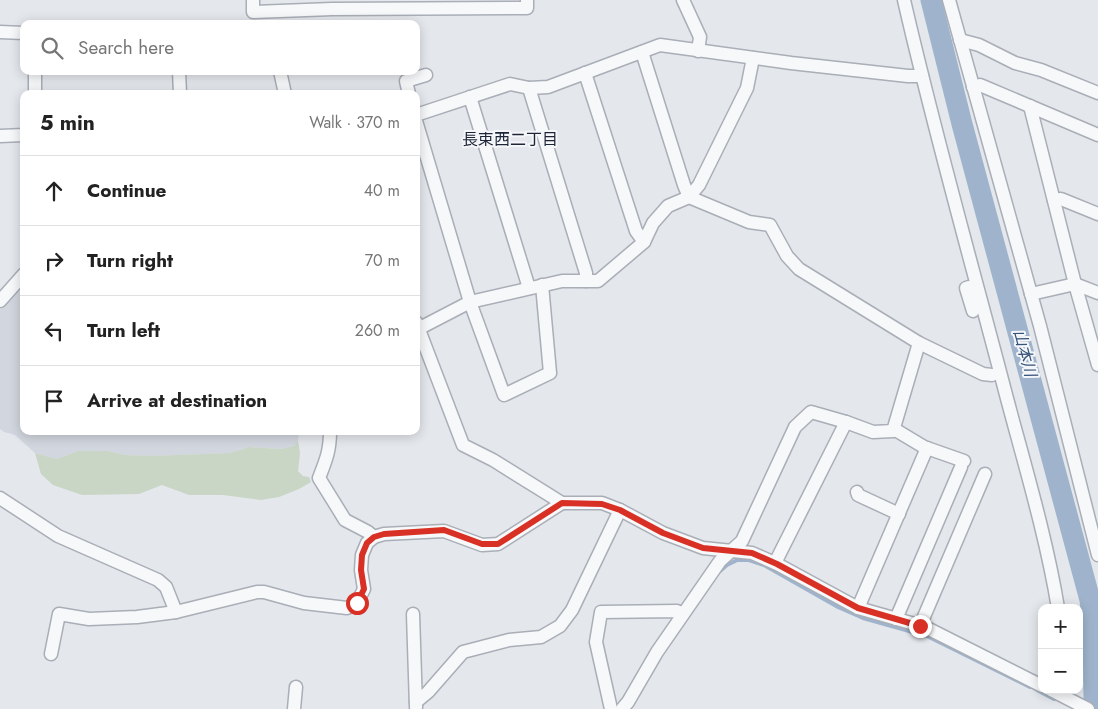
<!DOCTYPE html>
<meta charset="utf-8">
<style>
:root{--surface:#fff;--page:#f6f6f6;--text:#222;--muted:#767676;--line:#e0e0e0}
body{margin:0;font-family:Jost,"Noto Sans JP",sans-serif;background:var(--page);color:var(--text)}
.controls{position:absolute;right:15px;bottom:15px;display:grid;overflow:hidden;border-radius:10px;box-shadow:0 2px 12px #0003}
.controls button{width:45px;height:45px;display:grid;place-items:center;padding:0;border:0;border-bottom:1px solid var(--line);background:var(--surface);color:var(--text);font:25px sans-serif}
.stop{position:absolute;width:15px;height:15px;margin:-11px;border:4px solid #d93025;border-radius:50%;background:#fff}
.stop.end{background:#d93025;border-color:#fff;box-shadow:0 1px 5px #0008}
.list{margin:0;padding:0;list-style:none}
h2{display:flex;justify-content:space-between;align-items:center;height:65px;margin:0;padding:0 20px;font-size:21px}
h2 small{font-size:16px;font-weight:400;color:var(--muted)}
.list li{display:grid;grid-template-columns:32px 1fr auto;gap:15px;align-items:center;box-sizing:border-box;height:70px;padding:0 20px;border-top:1px solid var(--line)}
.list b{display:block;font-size:19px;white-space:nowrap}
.list em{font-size:16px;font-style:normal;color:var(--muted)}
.icon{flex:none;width:28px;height:28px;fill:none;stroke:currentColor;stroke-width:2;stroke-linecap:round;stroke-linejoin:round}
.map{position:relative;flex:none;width:1098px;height:709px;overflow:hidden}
.search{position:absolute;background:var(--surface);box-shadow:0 2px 12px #0003;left:20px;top:20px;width:400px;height:55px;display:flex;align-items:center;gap:12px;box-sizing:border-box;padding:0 18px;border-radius:10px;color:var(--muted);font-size:19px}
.panel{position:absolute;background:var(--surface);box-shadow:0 2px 12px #0003;left:20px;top:90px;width:400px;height:345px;border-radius:10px}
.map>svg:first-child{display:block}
.built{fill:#d2d6de}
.green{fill:#c9d6c5}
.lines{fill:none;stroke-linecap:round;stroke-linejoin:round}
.stream{stroke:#9fb4cc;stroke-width:4}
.river{stroke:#9fb4cc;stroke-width:21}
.minor-casing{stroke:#a9aeb7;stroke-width:15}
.minor{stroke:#f7f8fa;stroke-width:12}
.route{stroke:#d93025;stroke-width:6}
.labels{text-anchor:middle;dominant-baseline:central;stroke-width:4;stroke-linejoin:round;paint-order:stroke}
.neighbourhood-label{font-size:16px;fill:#1d2536;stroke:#f4f6f9}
.water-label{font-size:16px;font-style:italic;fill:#34527a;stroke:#f4f6f9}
</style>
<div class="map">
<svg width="1098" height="709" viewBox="0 0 1098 709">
<rect width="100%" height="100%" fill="#e4e7ec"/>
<path class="built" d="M 24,284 L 24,431 L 299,431 L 298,441 L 294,446 L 280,449 L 249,447 L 230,453 L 151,456 L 125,455 L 107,451 L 78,451 L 57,459 L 35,453 L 15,435 L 4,432 L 0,429 L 0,310 Z"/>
<path class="green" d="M 298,441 L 300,453 L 298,471 L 303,476 L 309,477 L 311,482 L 299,489 L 279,497 L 261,500 L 223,495 L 189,495 L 162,485 L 139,494 L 82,495 L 53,485 L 41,474 L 35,453 L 57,459 L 78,451 L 107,451 L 125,455 L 151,456 L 230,453 L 249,447 L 280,449 L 294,446 Z"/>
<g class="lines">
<g class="stream">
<path d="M 720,571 L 727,565 L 737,560 L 749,560 L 764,565 L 838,607 L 863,618 L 927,636 L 1030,687"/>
<path d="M 1037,690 L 1054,699"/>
</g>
<path class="river" d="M 931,0 L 962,124 L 1090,600 L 1093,627 L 1094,699 L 1093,709"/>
<defs>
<g id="minor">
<path d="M 253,0 L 253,12 L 332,9 L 527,8 L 527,0"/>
<path d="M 683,0 L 700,37 L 698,51"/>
<path d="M 904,0 C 934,131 971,261 1005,391 C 1024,463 1046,535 1058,608"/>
<path d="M 949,0 L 1040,326 L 1098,555"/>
<path d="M 0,32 L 24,33"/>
<path d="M 960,40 L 979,45 L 1015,63 L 1041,70 L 1098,93"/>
<path d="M 642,52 L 684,185 L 689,197 L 749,222 L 770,225 L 787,256 L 799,269 L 919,343 L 983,374 L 992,375"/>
<path d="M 179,71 L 180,94"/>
<path d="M 280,71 L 285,94"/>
<path d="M 585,73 L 636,231 L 644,242"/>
<path d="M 973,87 L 980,85 L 1098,135"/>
<path d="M 529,88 L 586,273 L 586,281"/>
<path d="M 35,94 L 35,71"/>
<path d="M 409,94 L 406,81 L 426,75"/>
<path d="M 470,97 L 529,288"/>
<path d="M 1030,106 L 1075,284 L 1098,365"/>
<path d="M 416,115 L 510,84 L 529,88 L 548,87 L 660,45 L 791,63 L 908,76 L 922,76"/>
<path d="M 416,121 L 470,302 L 504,395 L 550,373 L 542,285"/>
<path d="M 0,136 L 24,135"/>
<path d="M 1054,200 L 1061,199 L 1098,214"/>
<path d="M 969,287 L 966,288 L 973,311"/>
<path d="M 1031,294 L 1075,284 L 1098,293"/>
<path d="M 0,301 L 24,274"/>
<path d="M 416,322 L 463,445 L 493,460 L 562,503 L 602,503 L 620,510 L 663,533 L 703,548 L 752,553 L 777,564 L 858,608 L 925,627 L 1042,686"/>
<path d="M 416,330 L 470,302 L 562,281 L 598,281 L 644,242 L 653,223 L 668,206 L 689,197 L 699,185 L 747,88 L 753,58"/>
<path d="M 894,429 L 924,447 L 964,461"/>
<path d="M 330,431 C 330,451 326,460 319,478 L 345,520 L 368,532 L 374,537"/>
<path d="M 857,492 L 858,495 L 899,514"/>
<path d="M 0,498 L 58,536 L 158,580 L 166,587 L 176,612"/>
<path d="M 775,563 L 846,422"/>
<path d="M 858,608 L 927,448"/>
<path d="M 413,614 L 416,707"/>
<path d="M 896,619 L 961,467"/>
<path d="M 920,626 L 985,474"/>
<path d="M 51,654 L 59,614 L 89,619 L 137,617 L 176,612 L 257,592 L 264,592 L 304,603 L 347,608 L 357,603 L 364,589 L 361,570 L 362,555 L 367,543 L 374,537 L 384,534 L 444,531 L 482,545 L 498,544 L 562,503"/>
<path d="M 1051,690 L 1088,709"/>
<path d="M 416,702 L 428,692 L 463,652 L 509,640 L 541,637 L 560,626 L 572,610 L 620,510"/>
<path d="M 294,709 L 296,687"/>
<path d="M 611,709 L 596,642 L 601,612 L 677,611 L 683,614"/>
<path d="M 622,709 L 628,702 L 657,652 L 720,561 L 742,541 L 795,427 L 811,412 L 846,422 L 873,432 L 893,431 L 919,343"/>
</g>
</defs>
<use href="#minor" class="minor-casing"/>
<use href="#minor" class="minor"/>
</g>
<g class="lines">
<path class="route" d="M 357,603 L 364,589 L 361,570 L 362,555 L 367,543 L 374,537 L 384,534 L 444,530 L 482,544 L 498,544 L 562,503 L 602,504 L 620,510 L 663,533 L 703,548 L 752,553 L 777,564 L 858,608 L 920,626"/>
</g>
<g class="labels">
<g class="neighbourhood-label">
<text x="510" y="139">長束西二丁目</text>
</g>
<g class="water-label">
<text transform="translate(1025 353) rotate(75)">山本川</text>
</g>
</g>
</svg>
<div class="controls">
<button>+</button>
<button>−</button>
</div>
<div class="stop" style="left:357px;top:603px"></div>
<div class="stop end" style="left:920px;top:626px"></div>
<div class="search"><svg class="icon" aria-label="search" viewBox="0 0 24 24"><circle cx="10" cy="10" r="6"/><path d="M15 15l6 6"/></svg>Search here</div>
<section class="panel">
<h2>5 min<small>Walk · 370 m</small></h2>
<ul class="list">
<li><svg class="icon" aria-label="ahead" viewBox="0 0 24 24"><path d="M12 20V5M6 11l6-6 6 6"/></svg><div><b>Continue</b></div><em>40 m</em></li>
<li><svg class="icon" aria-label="right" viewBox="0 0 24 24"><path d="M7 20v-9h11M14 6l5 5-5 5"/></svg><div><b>Turn right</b></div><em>70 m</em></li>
<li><svg class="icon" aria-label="left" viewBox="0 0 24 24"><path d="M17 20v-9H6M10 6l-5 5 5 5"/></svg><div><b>Turn left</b></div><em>260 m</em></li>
<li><svg class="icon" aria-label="arrive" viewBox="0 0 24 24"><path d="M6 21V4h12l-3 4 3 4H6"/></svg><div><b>Arrive at destination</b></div></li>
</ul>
</section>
</div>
